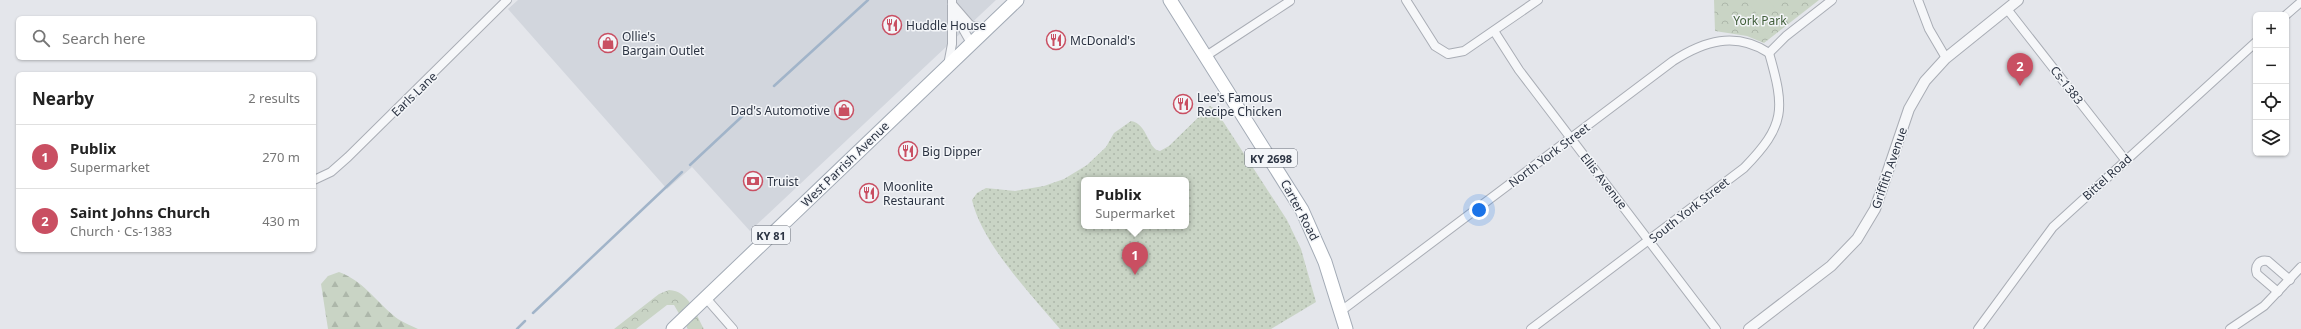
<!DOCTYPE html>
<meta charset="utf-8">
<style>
:root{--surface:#fff;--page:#f2f2f2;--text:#222;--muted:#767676;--line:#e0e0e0;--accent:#c94f62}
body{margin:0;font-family:"Noto Sans",sans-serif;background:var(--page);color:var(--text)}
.controls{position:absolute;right:12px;top:12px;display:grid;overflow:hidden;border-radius:6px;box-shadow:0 1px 3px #0004}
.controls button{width:36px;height:36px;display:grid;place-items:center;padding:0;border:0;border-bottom:1px solid var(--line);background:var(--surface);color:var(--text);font:20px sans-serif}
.you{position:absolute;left:1479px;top:210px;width:14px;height:14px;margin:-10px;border:3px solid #fff;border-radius:50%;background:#1a73e8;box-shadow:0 0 0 6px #1a73e833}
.badge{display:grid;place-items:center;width:26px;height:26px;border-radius:50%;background:var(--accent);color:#fff;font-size:13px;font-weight:700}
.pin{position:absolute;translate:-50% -33px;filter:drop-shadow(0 1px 2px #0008)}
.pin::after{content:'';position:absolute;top:21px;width:14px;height:12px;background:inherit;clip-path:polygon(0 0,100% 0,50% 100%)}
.popup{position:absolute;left:1081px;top:177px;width:108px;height:52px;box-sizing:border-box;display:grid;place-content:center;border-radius:6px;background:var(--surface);filter:drop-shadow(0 1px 3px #0005);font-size:13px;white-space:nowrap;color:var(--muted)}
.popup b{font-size:15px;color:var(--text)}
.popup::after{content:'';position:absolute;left:50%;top:100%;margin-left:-8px;border:8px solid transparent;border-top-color:var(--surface)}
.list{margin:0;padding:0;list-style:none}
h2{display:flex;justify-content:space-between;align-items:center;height:52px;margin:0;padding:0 16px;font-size:17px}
h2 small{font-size:13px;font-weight:400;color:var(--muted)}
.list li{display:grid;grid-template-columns:26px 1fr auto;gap:12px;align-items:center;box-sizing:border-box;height:64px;padding:0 16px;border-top:1px solid var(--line)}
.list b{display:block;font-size:15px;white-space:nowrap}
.list p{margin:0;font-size:13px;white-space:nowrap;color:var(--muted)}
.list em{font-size:13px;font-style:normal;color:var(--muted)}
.icon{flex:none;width:22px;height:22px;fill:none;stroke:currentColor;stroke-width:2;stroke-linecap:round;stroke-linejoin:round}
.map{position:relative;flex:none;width:2301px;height:329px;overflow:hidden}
.search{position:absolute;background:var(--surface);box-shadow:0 1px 3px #0004;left:16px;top:16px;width:300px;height:44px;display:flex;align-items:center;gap:10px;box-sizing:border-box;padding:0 14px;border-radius:6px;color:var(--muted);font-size:15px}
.panel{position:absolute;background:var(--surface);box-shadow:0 1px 3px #0004;left:16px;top:72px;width:300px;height:180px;border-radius:6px}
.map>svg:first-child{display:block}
.built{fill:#d2d6dd}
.grass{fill:url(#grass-dots);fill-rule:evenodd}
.forest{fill:url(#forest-firs)}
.park{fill:url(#park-crowns)}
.garden{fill:#c9d4c5}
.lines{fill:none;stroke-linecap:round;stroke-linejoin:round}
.stream{stroke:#a1b4c9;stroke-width:2.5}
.minor-casing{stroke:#a9adb5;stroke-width:10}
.tertiary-casing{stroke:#a9adb5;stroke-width:12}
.primary-casing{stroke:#a3abb6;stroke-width:15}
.minor{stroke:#f6f7f9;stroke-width:8}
.tertiary{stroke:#f6f7f9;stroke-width:10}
.primary{stroke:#fff;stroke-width:13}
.labels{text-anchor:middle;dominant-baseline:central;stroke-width:3;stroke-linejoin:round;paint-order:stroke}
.shield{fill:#f3f5f8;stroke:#686e79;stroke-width:1}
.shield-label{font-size:11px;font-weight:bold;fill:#2c3443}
.park-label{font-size:12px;fill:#415e3a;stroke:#f3f5f8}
.poi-label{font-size:12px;fill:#2c3443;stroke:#f3f5f8;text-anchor:start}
.street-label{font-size:12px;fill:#2c3443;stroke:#f3f5f8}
</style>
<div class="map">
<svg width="2301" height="329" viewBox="0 0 2301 329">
<defs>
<pattern id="grass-dots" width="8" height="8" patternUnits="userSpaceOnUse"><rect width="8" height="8" fill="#c9d4c5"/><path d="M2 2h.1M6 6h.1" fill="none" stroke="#adb7aa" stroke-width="1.8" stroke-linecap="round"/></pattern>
<pattern id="forest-firs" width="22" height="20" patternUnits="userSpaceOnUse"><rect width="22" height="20" fill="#c9d4c5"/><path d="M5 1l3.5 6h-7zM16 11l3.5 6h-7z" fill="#adb7aa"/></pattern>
<pattern id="park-crowns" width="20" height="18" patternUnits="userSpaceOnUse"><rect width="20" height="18" fill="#c9d4c5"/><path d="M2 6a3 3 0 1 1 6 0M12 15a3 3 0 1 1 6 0" fill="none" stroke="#adb7aa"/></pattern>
</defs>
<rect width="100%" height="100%" fill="#e4e6eb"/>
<path class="built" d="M 518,0 L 996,0 L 750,231 L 692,167 L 667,189 L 508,9 Z"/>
<path class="grass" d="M 1210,106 L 1215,109 L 1287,220 L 1301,249 L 1316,302 L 1271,329 L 1060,329 C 1031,294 982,244 972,200 L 977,193 L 986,188 L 1015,191 L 1044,186 L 1064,179 L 1087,165 L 1106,147 L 1114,133 L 1131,121 C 1148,124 1148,150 1160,151 L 1169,146 ZM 1084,180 L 1186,180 L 1186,226 L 1084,226 Z"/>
<path class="forest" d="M 339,272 C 363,281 374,299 393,315 C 399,321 410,325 418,329 L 328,329 L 321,284 L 328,276 Z"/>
<g class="park">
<path d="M 1714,0 L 1819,0 L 1764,43 L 1747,36 L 1715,31 Z"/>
<path d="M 669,290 C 689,291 695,313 704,329 L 688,329 L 674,305 L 667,305 L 636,329 L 614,329 L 659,294 Z"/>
</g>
<path class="garden" d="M 1746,0 L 1768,0 L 1775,8 L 1761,19 Z"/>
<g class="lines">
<g class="stream">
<path d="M 774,86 L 868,0"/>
<path d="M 690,165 L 751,108"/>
<path d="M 533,313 L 682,172"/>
<path d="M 517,329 L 525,321"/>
</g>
<defs>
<g id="minor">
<path d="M 1406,0 L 1435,46 L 1448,54 L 1464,51 L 1538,0"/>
<path d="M 1918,0 L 1929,29 L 1946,58"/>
<path d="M 952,4 L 971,26 L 987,28"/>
<path d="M 2007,9 L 2126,161"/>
<path d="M 954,13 L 971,43"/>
<path d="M 2286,15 L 2301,2"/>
<path d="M 1494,31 L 1519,70 L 1716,329"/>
<path d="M 1769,53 L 1786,36 L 1832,0"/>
<path d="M 1206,56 L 1290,1"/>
<path d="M 948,65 L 952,44 L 952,0"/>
<path d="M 314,180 L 331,172 L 348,157 L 507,0"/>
<path d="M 2278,292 L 2257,274 C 2254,266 2259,259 2268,261 L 2290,280"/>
<path d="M 705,297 L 733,329"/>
<path d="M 1341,311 L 1673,61 C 1704,41 1735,31 1769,53"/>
<path d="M 1531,329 L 1744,168 C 1786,125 1785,109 1769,53"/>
<path d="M 1978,329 L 2053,227 L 2256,42"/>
<path d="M 2230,329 L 2264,306 L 2301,267"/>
</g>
<path id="tertiary" d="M 1749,329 L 1831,266 L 1857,239 L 1875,209 L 1909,109 L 1925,81 L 1946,58 L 2018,0"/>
<g id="primary">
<path d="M 1170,0 L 1302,210 L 1325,262 L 1346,329"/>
<path d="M 673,329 L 1017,0"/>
</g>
</defs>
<use href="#minor" class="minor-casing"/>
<use href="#tertiary" class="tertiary-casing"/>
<use href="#primary" class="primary-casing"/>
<use href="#minor" class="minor"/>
<use href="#tertiary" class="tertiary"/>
<use href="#primary" class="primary"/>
</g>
<defs>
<symbol id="restaurant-ring" viewBox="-11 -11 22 22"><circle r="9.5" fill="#f3f5f8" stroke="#c94f62" stroke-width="1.5"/><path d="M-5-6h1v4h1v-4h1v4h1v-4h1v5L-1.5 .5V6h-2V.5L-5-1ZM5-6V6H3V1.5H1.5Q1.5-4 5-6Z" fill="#c94f62"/></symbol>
<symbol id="shop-ring" viewBox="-11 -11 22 22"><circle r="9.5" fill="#f3f5f8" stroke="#c94f62" stroke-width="1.5"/><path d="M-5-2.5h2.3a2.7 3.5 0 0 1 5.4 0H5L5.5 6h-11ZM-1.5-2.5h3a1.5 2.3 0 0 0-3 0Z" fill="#c94f62"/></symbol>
<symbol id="bank-ring" viewBox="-11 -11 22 22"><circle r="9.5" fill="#f3f5f8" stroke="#c94f62" stroke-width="1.5"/><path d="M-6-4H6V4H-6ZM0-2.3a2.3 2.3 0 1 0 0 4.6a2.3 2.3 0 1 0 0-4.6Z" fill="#c94f62"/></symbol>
</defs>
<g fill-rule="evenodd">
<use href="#restaurant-ring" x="881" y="14" width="22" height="22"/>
<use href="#restaurant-ring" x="1045" y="29" width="22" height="22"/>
<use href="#shop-ring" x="597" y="32" width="22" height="22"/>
<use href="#restaurant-ring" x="1172" y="93" width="22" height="22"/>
<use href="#shop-ring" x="833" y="99" width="22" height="22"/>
<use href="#restaurant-ring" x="897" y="140" width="22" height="22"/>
<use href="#bank-ring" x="742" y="170" width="22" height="22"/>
<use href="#restaurant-ring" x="858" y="182" width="22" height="22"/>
</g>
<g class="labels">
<g class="shield">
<rect x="1245" y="149" width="52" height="18" rx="3"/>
<rect x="752" y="226" width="38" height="18" rx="3"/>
</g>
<g class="shield-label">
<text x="1271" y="158">KY 2698</text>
<text x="771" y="235">KY 81</text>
</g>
<g class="park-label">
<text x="1760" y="20">York Park</text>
</g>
<g class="poi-label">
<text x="906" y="25">Huddle House</text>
<text x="622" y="36">Ollie's<tspan x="622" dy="14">Bargain Outlet</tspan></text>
<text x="1070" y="40">McDonald's</text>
<text x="1197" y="97">Lee's Famous<tspan x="1197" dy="14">Recipe Chicken</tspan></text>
<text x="830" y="110" text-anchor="end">Dad's Automotive</text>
<text x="922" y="151">Big Dipper</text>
<text x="767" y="181">Truist</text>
<text x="883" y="186">Moonlite<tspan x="883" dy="14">Restaurant</tspan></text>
</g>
<g class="street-label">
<text transform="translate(2067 85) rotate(52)">Cs-1383</text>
<text transform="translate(414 94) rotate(-44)">Earls Lane</text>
<text transform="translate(1549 155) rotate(-37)">North York Street</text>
<text transform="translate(845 164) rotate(-44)">West Parrish Avenue</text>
<text transform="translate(1889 168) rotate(-71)">Griffith Avenue</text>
<text transform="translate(2107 177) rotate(-42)">Bittel Road</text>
<text transform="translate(1604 181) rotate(52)">Ellis Avenue</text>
<text transform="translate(1300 210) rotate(62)">Carter Road</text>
<text transform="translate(1689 210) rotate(-38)">South York Street</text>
</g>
</g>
</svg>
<div class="controls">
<button>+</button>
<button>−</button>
<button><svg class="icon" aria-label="locate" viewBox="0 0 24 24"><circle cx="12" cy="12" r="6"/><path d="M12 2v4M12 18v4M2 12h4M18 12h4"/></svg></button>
<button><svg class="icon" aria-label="layers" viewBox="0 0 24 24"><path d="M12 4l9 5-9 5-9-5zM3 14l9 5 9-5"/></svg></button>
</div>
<div class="you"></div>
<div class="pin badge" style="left:1135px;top:275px">1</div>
<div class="popup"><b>Publix</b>Supermarket</div>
<div class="pin badge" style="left:2020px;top:86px">2</div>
<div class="search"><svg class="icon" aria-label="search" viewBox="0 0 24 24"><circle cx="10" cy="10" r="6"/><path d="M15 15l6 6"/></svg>Search here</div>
<section class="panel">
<h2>Nearby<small>2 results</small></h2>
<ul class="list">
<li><span class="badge">1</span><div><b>Publix</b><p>Supermarket</p></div><em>270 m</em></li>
<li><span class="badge">2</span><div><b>Saint Johns Church</b><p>Church · Cs-1383</p></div><em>430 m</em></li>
</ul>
</section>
</div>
